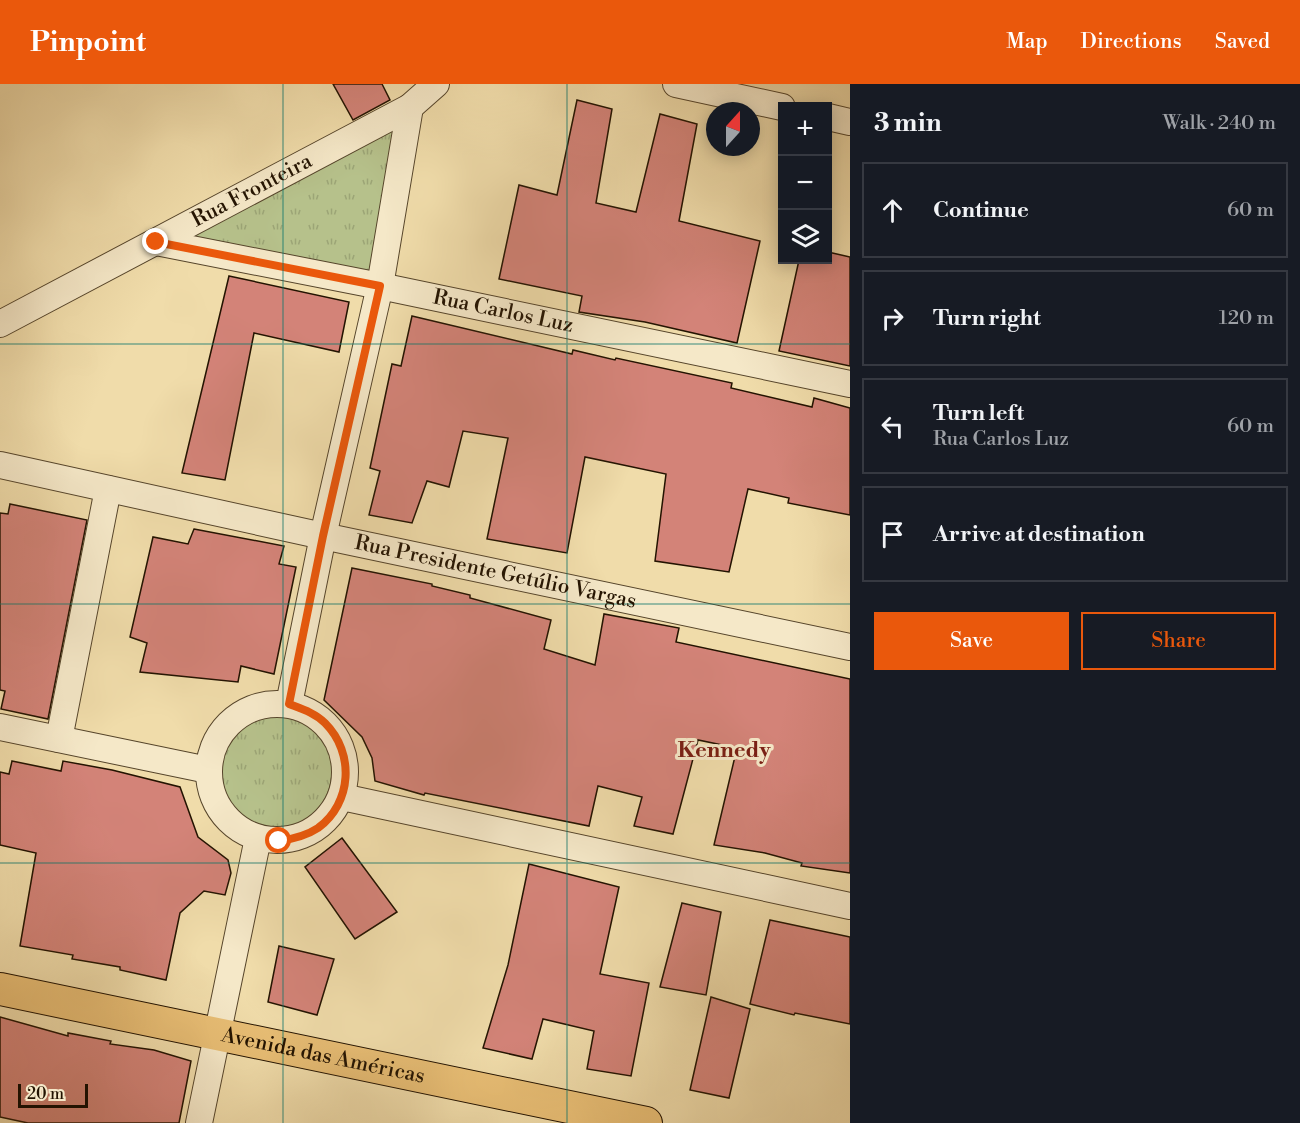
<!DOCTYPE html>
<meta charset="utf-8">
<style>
:root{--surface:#171b24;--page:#20242c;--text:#f1f3f6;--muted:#9ea1a6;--line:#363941;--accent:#ea580c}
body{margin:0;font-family:"Libre Bodoni",serif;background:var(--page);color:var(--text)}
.controls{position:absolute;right:18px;top:18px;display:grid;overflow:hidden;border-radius:0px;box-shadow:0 3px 15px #0003}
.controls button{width:54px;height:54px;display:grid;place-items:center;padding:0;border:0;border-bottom:2px solid var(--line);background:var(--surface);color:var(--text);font:30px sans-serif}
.compass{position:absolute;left:706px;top:18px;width:54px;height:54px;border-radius:50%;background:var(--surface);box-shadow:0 3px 15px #0003;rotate:21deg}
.scale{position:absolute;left:18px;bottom:15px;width:70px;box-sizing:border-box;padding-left:6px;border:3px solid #231301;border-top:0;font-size:16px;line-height:21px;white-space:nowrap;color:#231301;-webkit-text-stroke:4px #f5e8c8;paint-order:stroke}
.stop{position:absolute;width:18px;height:18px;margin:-14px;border:4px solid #ea580c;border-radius:50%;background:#fff}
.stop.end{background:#ea580c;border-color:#fff;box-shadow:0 2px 6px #0008}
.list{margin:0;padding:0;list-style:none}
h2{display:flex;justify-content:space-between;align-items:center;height:78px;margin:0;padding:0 24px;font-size:26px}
h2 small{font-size:20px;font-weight:400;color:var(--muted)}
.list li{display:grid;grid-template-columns:39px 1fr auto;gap:18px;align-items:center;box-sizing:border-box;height:96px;margin:0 12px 12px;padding:0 12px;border:2px solid var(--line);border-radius:0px}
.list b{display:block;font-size:22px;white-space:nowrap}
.list p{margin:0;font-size:20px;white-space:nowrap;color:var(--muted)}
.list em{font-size:20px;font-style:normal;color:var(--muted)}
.actions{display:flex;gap:12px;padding:18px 24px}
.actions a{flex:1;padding:14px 0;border:2px solid var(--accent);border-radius:0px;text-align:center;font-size:21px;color:var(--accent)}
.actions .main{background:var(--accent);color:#fff}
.icon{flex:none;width:33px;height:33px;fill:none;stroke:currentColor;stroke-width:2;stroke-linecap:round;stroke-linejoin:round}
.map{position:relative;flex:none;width:850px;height:1039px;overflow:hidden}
header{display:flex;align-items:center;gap:36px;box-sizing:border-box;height:84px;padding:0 30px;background:var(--accent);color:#fff}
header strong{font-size:28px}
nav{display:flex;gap:33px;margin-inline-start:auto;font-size:21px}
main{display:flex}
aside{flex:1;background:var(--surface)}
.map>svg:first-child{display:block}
.park{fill:url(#park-tufts);stroke:#6c6a46;stroke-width:1.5}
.building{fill:#d38378;stroke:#231301;stroke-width:1.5}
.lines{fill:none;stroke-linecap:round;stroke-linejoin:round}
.minor-casing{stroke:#56452b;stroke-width:28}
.major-casing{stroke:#231301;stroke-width:34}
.minor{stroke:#f5e8c8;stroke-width:26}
.major{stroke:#e8be75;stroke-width:32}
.route{stroke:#ea580c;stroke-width:8}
.grid{fill:none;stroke:#0f766e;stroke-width:1.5;stroke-opacity:0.55}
.labels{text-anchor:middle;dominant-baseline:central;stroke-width:6;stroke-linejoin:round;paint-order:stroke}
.street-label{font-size:21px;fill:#231301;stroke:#f5e8c8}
.neighbourhood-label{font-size:22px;font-weight:bold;fill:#7a1f14;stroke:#f5e8c8}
</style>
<header>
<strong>Pinpoint</strong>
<nav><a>Map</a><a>Directions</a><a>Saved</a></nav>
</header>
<main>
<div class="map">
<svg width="850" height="1039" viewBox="0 0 850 1039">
<defs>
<pattern id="park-tufts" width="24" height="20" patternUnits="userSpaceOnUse" patternTransform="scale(1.5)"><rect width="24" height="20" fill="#b6c18b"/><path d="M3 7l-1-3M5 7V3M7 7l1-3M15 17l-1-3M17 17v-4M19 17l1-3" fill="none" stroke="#9ca576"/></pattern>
</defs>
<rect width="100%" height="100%" fill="#f0dcaa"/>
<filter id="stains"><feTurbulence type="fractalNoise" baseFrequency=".00333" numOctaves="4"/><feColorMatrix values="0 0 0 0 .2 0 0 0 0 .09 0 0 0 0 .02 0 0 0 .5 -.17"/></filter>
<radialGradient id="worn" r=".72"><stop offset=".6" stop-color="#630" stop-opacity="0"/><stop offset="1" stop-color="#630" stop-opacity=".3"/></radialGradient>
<g class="park">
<path d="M 410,23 L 380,202 L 156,158 Z"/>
<circle cx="274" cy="687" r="58"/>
</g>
<g class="building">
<path d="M 333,0 L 382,0 L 390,16 L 353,36 Z"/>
<path d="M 577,16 L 612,25 L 596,119 L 636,128 L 660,30 L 697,40 L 679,137 L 760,157 L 737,259 L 645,238 L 579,228 L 582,212 L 499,195 L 519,101 L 557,111 Z"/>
<path d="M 828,168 L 850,173 L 850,282 L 779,267 L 799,176 L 828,176 Z"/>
<path d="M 229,192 L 349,218 L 339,268 L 254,249 L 225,396 L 182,389 Z"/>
<path d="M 412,232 L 572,270 L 573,266 L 615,276 L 616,274 L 732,299 L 731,304 L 812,323 L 814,314 L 850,324 L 850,431 L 788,419 L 789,414 L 748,405 L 729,488 L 655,477 L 666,390 L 585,373 L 567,469 L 487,455 L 508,354 L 463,347 L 449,403 L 427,397 L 412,439 L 369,431 L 380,387 L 370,384 L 392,280 L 401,282 Z"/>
<path d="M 10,420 L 87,436 L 48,635 L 1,625 L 5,607 L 0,606 L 0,429 L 8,430 Z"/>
<path d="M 194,445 L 284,462 L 279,480 L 296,483 L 274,590 L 241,582 L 238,598 L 140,588 L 147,559 L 130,553 L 153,453 L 188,460 Z"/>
<path d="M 352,484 L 432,500 L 432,502 L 470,511 L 470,514 L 551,536 L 544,565 L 595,581 L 604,530 L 679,544 L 676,558 L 850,595 L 850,789 L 801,782 L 802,779 L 765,769 L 714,761 L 737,664 L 698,656 L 673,750 L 634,742 L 642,713 L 598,702 L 589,742 L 425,709 L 424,711 L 375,697 L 372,674 L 362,653 L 324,616 Z"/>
<path d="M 12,677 L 61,687 L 63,677 L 112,686 L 180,703 L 198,753 L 228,776 L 231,789 L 225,811 L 204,807 L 180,829 L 166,896 L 120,886 L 120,883 L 72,875 L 73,871 L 20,862 L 36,769 L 0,761 L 0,688 L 9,690 Z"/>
<path d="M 342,754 L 397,828 L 355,855 L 305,783 Z"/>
<path d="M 529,780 L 619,803 L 600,890 L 649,899 L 631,992 L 587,985 L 594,947 L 543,935 L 532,975 L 483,964 L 508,881 Z"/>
<path d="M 682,819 L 721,828 L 706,911 L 660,903 Z"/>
<path d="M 770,836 L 850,853 L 850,940 L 795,929 L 794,931 L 750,920 Z"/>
<path d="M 279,862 L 334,875 L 317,931 L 268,918 Z"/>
<path d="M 711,913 L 750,925 L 729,1014 L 690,1006 Z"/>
<path d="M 0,933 L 68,952 L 68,949 L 111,957 L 110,960 L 154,966 L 191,977 L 179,1039 L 28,1039 L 0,1033 Z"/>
</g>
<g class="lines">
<defs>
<g id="minor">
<path d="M 676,0 L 782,23"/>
<path d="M 828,33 L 850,38"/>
<path id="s1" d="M 156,158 L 380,202 L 850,300"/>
<path id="s2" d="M 0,240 L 410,23 L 436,0"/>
<path id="s3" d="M 0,381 L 323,452 L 850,563"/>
<circle cx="277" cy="688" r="68"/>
<path d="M 289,620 L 323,452 L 380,202 L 410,23"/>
<path d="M 0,643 L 208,686"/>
<path d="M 59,655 L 108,405"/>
<path d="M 342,713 L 850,822"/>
<path d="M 199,1039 L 258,754"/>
</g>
<g id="major">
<path id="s4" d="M 0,905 L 646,1039"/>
</g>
</defs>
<use href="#minor" class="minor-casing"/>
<use href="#major" class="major-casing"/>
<use href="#minor" class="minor"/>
<use href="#major" class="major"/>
</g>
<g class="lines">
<path class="route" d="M 156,158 L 380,202 L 323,452 L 289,620 C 302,625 315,629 325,639 C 355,669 352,719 318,744 C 306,752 293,755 279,757"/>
</g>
<path class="grid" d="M 283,0 L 283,1039M 567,0 L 567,1039M 0,260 L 850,260M 0,520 L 850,520M 0,779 L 850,779"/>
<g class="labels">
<g class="street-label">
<text stroke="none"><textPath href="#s2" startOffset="285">Rua Fronteira</textPath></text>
<text stroke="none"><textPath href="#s1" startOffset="354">Rua Carlos Luz</textPath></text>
<text stroke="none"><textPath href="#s3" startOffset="507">Rua Presidente Getúlio Vargas</textPath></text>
<text stroke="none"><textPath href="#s4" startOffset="330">Avenida das Américas</textPath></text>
</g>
<g class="neighbourhood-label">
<text x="724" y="666">Kennedy</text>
</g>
</g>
<rect width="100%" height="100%" filter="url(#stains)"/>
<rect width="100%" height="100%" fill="url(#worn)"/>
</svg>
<div class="controls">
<button>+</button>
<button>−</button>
<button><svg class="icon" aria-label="layers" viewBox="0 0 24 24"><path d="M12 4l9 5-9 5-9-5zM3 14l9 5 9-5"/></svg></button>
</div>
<svg class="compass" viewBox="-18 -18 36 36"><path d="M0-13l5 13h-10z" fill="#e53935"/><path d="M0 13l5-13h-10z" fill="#9ea1a6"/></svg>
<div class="scale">20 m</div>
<div class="stop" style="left:279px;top:757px"></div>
<div class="stop end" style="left:156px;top:158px"></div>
</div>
<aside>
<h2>3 min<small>Walk · 240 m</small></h2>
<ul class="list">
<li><svg class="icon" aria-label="ahead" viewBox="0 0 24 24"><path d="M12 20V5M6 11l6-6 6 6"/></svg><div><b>Continue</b></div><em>60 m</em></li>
<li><svg class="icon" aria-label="right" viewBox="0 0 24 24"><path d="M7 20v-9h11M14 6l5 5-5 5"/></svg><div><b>Turn right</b></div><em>120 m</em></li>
<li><svg class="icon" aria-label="left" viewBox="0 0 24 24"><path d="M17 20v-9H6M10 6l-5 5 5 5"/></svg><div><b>Turn left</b><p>Rua Carlos Luz</p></div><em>60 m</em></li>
<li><svg class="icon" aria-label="arrive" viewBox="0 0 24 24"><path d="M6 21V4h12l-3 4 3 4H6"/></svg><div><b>Arrive at destination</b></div></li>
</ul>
<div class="actions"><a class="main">Save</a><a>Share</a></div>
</aside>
</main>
